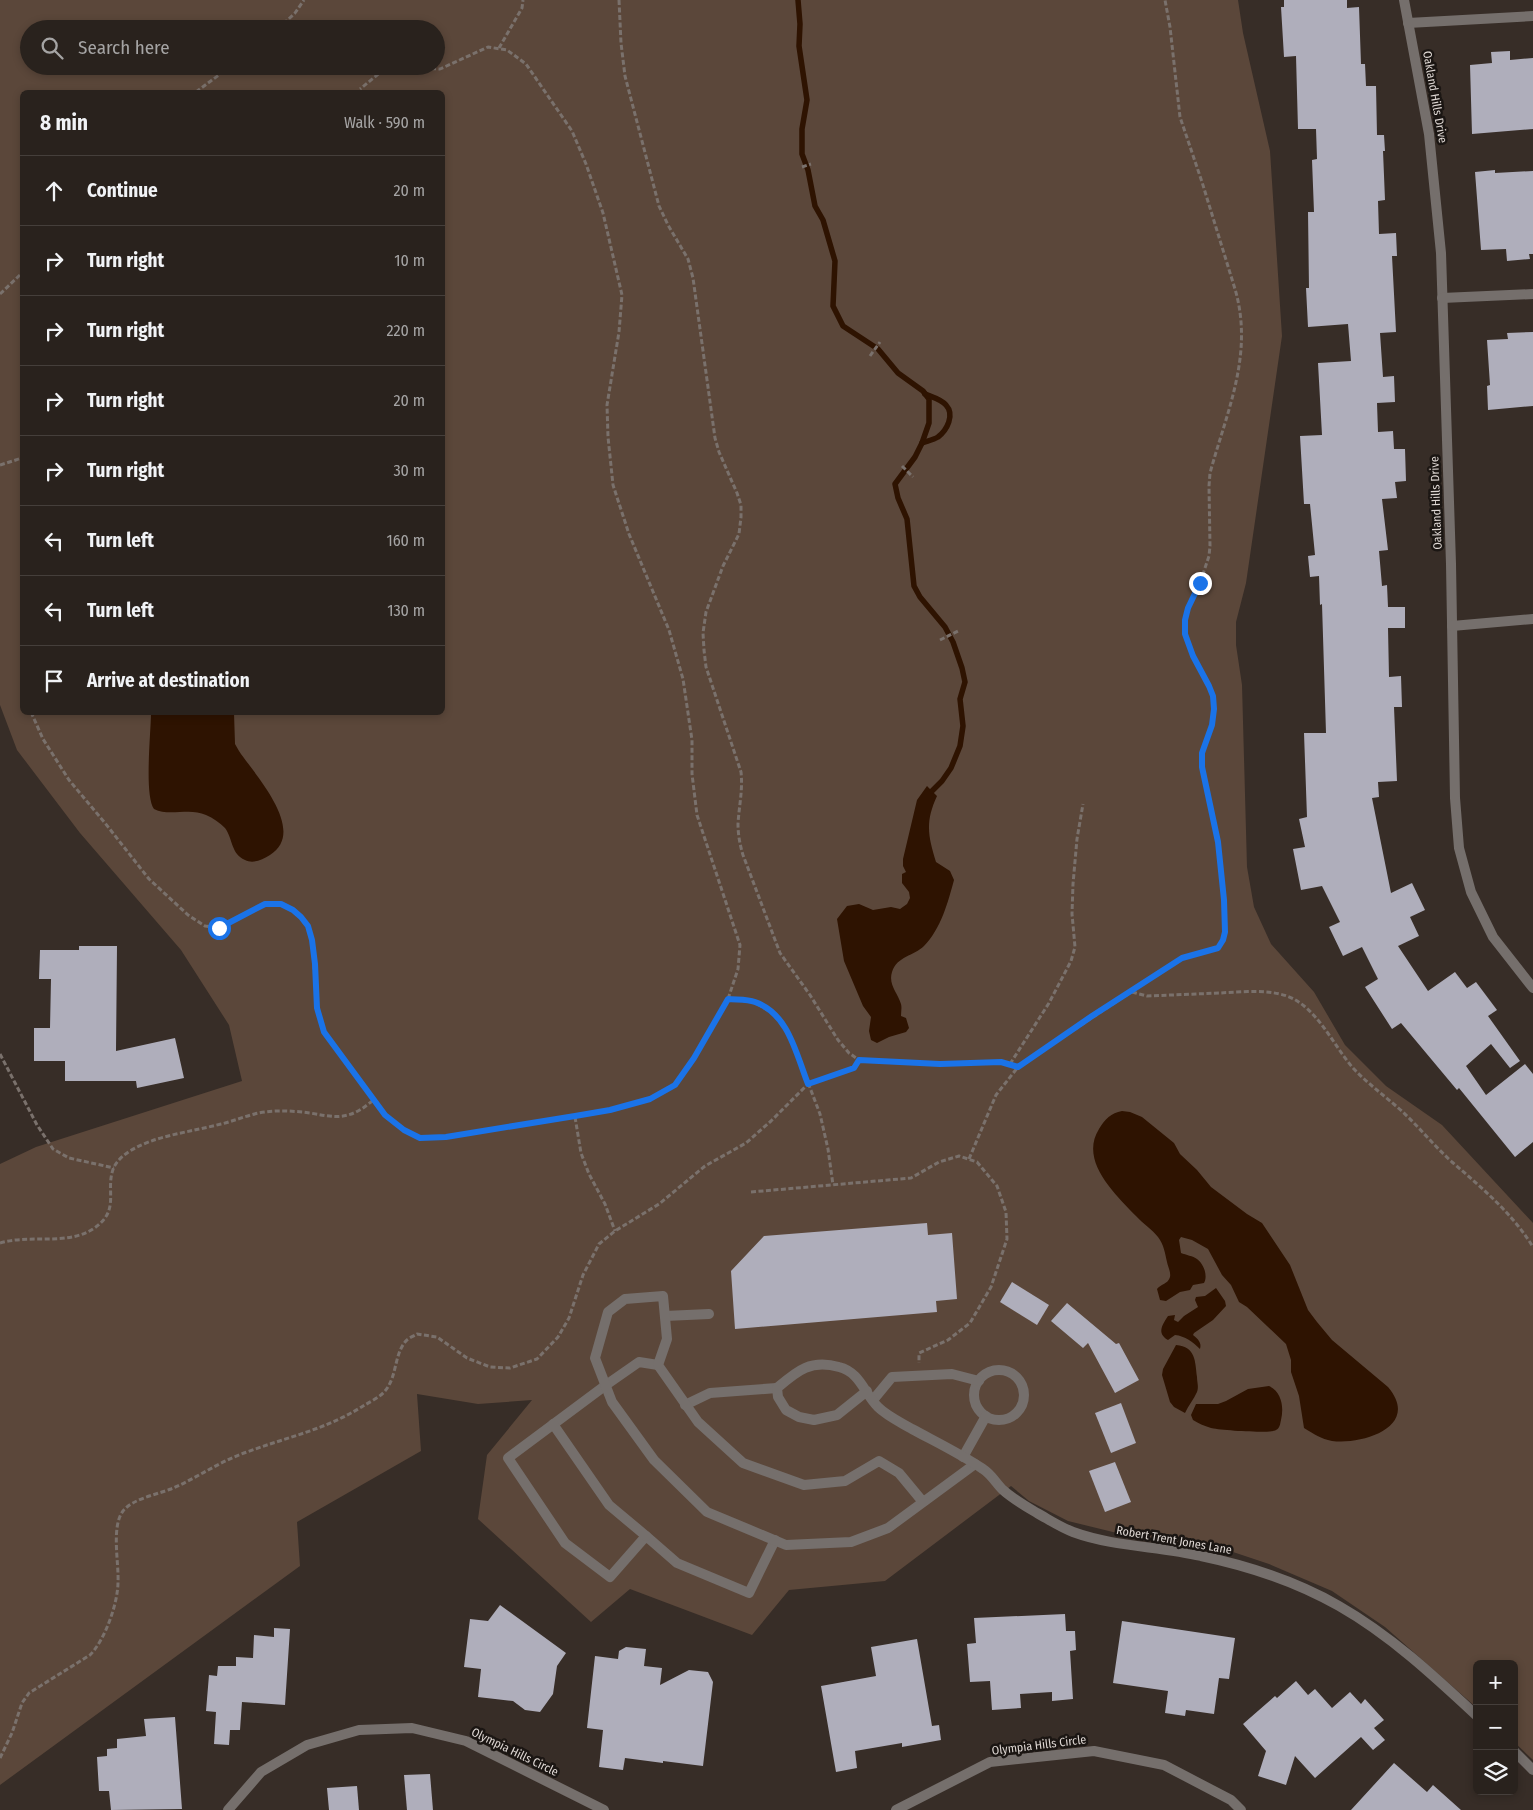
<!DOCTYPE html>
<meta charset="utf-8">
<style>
:root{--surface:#29221d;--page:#312a26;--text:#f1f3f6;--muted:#a5a4a4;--line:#453f3b}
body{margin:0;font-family:"Fira Sans Condensed",sans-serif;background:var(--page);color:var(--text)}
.controls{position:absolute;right:15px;bottom:15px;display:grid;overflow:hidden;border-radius:8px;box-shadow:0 2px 8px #0003}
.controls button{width:45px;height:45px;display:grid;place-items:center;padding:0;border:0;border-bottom:1px solid var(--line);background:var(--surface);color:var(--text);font:25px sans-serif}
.stop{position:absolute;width:15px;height:15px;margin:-11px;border:4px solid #1a73e8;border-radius:50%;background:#fff}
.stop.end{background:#1a73e8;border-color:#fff;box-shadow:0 1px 5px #0008}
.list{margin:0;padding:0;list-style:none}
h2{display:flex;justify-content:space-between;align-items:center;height:65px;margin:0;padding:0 20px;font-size:21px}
h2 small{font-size:16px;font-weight:400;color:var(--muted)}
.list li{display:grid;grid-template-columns:32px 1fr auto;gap:15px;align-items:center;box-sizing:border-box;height:70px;padding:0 20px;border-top:1px solid var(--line)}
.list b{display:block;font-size:19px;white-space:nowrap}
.list em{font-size:16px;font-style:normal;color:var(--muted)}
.icon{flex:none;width:28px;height:28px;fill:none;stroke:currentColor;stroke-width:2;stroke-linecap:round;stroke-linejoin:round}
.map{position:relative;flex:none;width:1533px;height:1810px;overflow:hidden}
.search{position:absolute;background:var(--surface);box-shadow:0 2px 8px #0003;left:20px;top:20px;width:425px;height:55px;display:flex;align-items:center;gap:12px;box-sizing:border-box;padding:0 18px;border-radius:28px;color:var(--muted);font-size:19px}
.panel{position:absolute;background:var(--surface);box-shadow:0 2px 8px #0003;left:20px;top:90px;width:425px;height:625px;border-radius:8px}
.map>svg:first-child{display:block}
.green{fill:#5b473a;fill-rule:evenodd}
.water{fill:#2e1301}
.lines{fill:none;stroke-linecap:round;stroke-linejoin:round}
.stream{stroke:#2e1301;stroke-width:5.5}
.building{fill:#afaebb}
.path{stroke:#7a716c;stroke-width:3;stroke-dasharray:5 2.5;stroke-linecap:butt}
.service{stroke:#756f6c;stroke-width:10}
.minor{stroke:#756f6c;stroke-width:10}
.route{stroke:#1a73e8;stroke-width:6}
.labels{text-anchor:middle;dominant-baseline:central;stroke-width:5;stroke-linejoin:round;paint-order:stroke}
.street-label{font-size:12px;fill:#dfd8d4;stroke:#1b1613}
</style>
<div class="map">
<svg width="1533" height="1810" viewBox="0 0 1533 1810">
<rect width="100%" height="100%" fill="#372d27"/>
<path class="green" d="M 0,0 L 1238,0 L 1243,33 L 1270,151 L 1282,336 L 1246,583 L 1236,622 L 1236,645 L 1242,685 L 1247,867 L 1254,907 L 1271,944 L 1314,992 L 1345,1045 L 1386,1086 L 1442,1125 L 1533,1223 L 1533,1760 L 1514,1742 L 1514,1664 L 1477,1664 L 1477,1708 L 1385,1627 L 1332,1591 L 1269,1564 L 1224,1549 L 1117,1533 L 1068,1521 L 1029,1501 L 1011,1486 L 885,1581 L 789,1590 L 752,1635 L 630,1589 L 591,1622 L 478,1519 L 487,1455 L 532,1400 L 478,1404 L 417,1394 L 421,1451 L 297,1522 L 300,1566 L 0,1785 L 0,1164 L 36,1147 L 242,1081 L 229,1025 L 181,950 L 80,833 L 17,750 L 0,705 ZM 29,29 L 436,29 L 436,66 L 29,66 ZM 22,92 L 442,92 L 442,712 L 22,712 Z"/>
<g class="water">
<path d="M 151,713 L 234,713 L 235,744 L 239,751 C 255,775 308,831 270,855 C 262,860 253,864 245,860 C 231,854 233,839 225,828 C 220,823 213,818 206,815 C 189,807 170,817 154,809 C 144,795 151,732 151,713 Z"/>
<path d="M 927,786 L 937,796 C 925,822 928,836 936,862 L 950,871 L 954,880 C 948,902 941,929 924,946 C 914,956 897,956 892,972 C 888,985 898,993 901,1004 C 902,1008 901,1012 901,1016 L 906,1018 L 909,1028 L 906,1032 L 889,1037 L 877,1043 L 871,1040 L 869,1031 L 871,1017 L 863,1006 L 844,961 L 837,919 L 847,906 L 859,904 L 873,910 L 891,907 L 900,909 L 907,904 L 910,898 L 909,892 L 902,883 L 902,874 L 906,872 L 903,866 L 903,859 L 917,800 Z"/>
<path d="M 1122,1111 L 1130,1112 L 1142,1117 L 1174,1143 L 1180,1154 L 1197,1170 L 1211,1187 L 1247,1214 L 1262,1223 L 1290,1265 L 1308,1310 L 1317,1322 L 1332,1340 L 1388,1387 C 1421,1426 1364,1445 1332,1441 C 1321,1439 1314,1434 1304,1428 L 1299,1396 L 1291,1372 L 1291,1360 L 1286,1344 L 1247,1307 L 1239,1302 L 1231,1285 L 1222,1275 L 1208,1249 L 1192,1240 L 1181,1237 L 1179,1240 L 1181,1253 C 1186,1255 1193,1256 1197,1259 C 1204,1264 1208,1276 1204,1283 L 1193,1285 L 1190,1290 L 1180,1292 L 1166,1301 L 1160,1300 L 1157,1289 C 1161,1284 1168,1284 1170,1277 C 1171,1272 1168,1267 1167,1262 C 1165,1253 1164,1245 1158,1237 C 1152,1229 1143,1224 1136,1216 C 1115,1194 1079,1161 1099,1129 C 1105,1119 1111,1113 1122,1111 Z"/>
<path d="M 1216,1288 L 1225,1301 L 1226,1306 L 1213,1320 L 1194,1333 L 1193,1335 C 1198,1339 1202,1343 1200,1349 C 1193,1342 1185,1336 1175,1335 L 1168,1340 C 1156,1333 1163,1324 1168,1316 L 1175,1315 L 1174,1320 L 1178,1322 L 1184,1316 L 1198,1307 L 1195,1300 L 1196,1297 L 1205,1296 Z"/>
<path d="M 1176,1345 C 1196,1347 1195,1361 1197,1377 C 1197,1382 1199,1387 1197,1392 C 1194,1399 1188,1406 1185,1413 L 1174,1407 L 1170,1402 L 1162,1375 L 1163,1369 Z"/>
<path d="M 1269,1386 C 1282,1392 1284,1408 1281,1420 C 1280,1424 1280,1428 1276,1430 C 1271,1434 1218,1430 1211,1428 C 1204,1426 1198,1423 1193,1420 L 1191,1415 L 1196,1404 L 1218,1404 L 1226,1401 L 1248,1389 Z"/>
</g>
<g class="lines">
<g class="stream">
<path d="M 798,0 L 800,24 L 799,46 L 807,100 L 802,129 L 802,154 L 808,170 L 815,206 L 823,220 L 835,261 L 833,306 L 843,326 L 878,349 L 898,373 L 923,391 L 929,399 L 929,423 L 922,443 L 915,457 L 895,484 L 898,498 L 907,519 L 914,586 L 920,597 L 945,627 L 953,642 L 962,668 L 965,682 L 960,699 L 963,726 L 960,746 L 951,768 L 942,781 L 932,791"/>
<path d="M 922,443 C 927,441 933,440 938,437 C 947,430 955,415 946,405 C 941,399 932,397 925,394"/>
</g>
</g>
<g class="building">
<path d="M 1284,0 L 1347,0 L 1347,8 L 1359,7 L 1361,64 L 1365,64 L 1366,86 L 1376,86 L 1377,135 L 1384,135 L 1385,151 L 1383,151 L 1385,200 L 1378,201 L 1379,234 L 1396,233 L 1397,256 L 1392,256 L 1396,332 L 1380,333 L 1383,377 L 1394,376 L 1395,402 L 1377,403 L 1378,432 L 1393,431 L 1394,449 L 1405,449 L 1406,481 L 1395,482 L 1397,498 L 1382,499 L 1388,550 L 1379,551 L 1382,586 L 1387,585 L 1388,607 L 1405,607 L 1405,628 L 1388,628 L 1389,677 L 1401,676 L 1402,707 L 1394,707 L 1397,781 L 1378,782 L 1379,797 L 1372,798 L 1391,893 L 1412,883 L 1425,910 L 1410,917 L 1419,936 L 1398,946 L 1428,991 L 1455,972 L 1467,988 L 1476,982 L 1497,1010 L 1488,1016 L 1520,1061 L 1510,1068 L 1491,1044 L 1466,1066 L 1486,1095 L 1525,1064 L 1533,1074 L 1533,1142 L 1515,1157 L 1459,1088 L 1457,1090 L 1401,1023 L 1392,1029 L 1365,987 L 1378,979 L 1362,947 L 1343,956 L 1329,927 L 1340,922 L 1322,886 L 1301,890 L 1293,849 L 1305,847 L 1299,819 L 1307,817 L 1304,733 L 1326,733 L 1322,604 L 1320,605 L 1319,576 L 1310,577 L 1308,556 L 1315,555 L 1310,504 L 1304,504 L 1300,436 L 1322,435 L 1318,363 L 1351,361 L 1348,324 L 1308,327 L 1306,288 L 1309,288 L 1308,212 L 1314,212 L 1312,160 L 1317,159 L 1316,129 L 1298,129 L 1296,56 L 1284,57 L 1281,7 L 1284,7 Z"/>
<path d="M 1510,51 L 1510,60 L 1533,58 L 1533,129 L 1472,134 L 1470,65 L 1492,63 L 1491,52 Z"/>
<path d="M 1495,170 L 1495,173 L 1533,171 L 1533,254 L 1529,254 L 1530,259 L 1507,261 L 1506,249 L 1481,250 L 1475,172 Z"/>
<path d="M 1533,332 L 1533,406 L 1488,410 L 1487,386 L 1490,385 L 1487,340 L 1508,339 L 1507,333 Z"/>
<path d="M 79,946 L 117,946 L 116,1051 L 175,1038 L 184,1078 L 137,1088 L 136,1081 L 65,1081 L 65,1061 L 34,1061 L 34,1028 L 50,1028 L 51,979 L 39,979 L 40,950 L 79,950 Z"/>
<path d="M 927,1223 L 928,1235 L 952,1233 L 957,1299 L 936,1301 L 937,1312 L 735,1329 L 731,1271 L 764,1236 Z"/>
<path d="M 1012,1282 L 1049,1305 L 1037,1325 L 1000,1302 Z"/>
<path d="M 1067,1303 L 1116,1344 L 1119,1343 L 1139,1380 L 1115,1393 L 1088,1343 L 1083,1348 L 1051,1321 Z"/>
<path d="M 1121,1403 L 1136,1443 L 1111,1453 L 1095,1413 Z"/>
<path d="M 1115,1462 L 1131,1502 L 1105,1512 L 1089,1471 Z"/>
<path d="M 500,1605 L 566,1653 L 557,1666 L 553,1694 L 540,1712 L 525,1710 L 513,1701 L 478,1697 L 481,1669 L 464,1667 L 470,1619 L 488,1621 Z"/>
<path d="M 1065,1614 L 1066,1631 L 1075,1631 L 1076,1650 L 1070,1651 L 1073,1699 L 1052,1701 L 1052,1692 L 1020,1694 L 1021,1708 L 992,1710 L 990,1681 L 970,1682 L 967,1644 L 976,1643 L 974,1618 Z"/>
<path d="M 1122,1621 L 1235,1638 L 1229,1679 L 1219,1678 L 1214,1714 L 1186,1710 L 1185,1716 L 1165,1713 L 1168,1691 L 1113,1683 Z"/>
<path d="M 274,1628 L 290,1629 L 285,1705 L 242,1702 L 240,1730 L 230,1730 L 229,1745 L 214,1744 L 216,1712 L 206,1711 L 209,1675 L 217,1676 L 218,1666 L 236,1666 L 236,1657 L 253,1658 L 254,1635 L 274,1637 Z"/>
<path d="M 917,1639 L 932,1726 L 939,1725 L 941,1740 L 902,1747 L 902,1743 L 855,1751 L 857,1768 L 836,1772 L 821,1686 L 876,1676 L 871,1647 Z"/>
<path d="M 626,1647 L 646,1649 L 644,1666 L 662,1668 L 660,1685 L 689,1670 L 708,1672 L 713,1682 L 703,1766 L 663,1761 L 663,1763 L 625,1758 L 623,1770 L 599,1767 L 603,1730 L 587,1728 L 595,1656 L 618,1659 L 619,1651 Z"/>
<path d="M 1296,1681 L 1308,1695 L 1315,1689 L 1332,1708 L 1350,1692 L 1361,1704 L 1365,1699 L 1384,1720 L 1374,1728 L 1385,1740 L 1373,1750 L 1361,1737 L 1315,1778 L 1295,1756 L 1286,1785 L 1258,1776 L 1266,1751 L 1243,1724 L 1275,1696 L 1277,1698 Z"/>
<path d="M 175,1717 L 182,1809 L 111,1810 L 109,1791 L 99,1791 L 97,1757 L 107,1756 L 107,1749 L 117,1748 L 117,1739 L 146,1736 L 144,1719 Z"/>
<path d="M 1394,1763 L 1427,1792 L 1433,1785 L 1461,1810 L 1351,1810 Z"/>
<path d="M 430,1774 L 433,1810 L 407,1810 L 404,1775 Z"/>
<path d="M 357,1786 L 359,1810 L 329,1810 L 327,1788 Z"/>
</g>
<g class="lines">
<g class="path">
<path d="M 619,0 L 621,43 L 625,76 L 659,206 L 668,225 L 688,259 L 693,278 L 715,438 L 719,452 L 737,493 L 741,505 L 741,517 L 739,534 L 723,566 L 706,612 L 703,633 L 704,650 L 706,667 L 741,772 C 743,790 739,806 738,824 C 738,835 740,845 743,855 L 780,953 L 810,995 L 838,1040 L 849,1053 L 859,1060 L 940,1064 L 1001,1062 L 1018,1067"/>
<path d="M 278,29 L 295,13 L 304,0"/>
<path d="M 499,48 L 522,8 L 523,0"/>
<path d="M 196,92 L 231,66"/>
<path d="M 802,167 L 811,164"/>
<path d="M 0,294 L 22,273"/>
<path d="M 870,356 L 880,342"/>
<path d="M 0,465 L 22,458"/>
<path d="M 902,466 L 913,477"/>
<path d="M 940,640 L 958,631"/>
<path d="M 31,712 L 43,739 L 69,780 L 105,823 L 149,879 L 188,915 L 205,926 L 219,928 L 256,908 L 274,903 L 288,907 L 301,917 L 307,926 L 312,940 L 317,1008 L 324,1032 L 385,1115 L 404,1131 L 420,1138 L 446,1137 L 575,1117 L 610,1110 L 650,1099 L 675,1085 L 694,1058 L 728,999 L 738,969 L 740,945 L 697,815 L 692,774 L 692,740 L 683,679 L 669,630 L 629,534 L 613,485 L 608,437 L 607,405 L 619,332 L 622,295 L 603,213 L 586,164 L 572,131 L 526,64 L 507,50 L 488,47 L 440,69 L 387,67 L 360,89"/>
<path d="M 1132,992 L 1147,996 C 1171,995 1195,994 1219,993 C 1241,992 1266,989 1287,996 C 1317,1007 1333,1045 1353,1068 C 1366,1082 1381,1093 1396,1106 C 1416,1123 1432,1144 1452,1162 C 1482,1188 1512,1213 1533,1247"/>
<path d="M 728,999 L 754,1002 L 776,1015 L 791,1038 L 820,1114 L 828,1149 L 833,1185"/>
<path d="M 0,1054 L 37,1125 L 53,1149 L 69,1158 L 114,1168"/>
<path d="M 1010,1064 L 1049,1003 L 1071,961 L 1075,947 L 1072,914 L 1073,884 L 1077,839 L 1083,804"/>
<path d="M 575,1117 L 581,1153 L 589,1174 L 605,1204 L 615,1231"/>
<path d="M 969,1159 L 996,1095 L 1018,1067 L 1182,958 L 1218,948 L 1223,940 L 1225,932 L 1224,900 L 1218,842 L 1202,767 L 1202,753 L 1212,725 L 1214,709 L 1213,696 L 1193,657 L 1185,634 L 1185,620 L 1188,608 L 1200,583 L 1209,556 L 1210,546 L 1209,486 L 1210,473 C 1227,411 1254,354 1235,289 L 1202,182 L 1180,117 L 1170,27 L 1165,0"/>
<path d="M 751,1192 L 911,1178 L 939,1162 L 959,1156 L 977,1162 L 997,1186 L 1006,1212 L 1007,1239 L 991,1287 L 970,1323 L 948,1340 L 919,1353 L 919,1363"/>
<path d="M 0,1243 C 30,1234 66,1246 93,1229 C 122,1210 104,1190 114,1167 C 121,1153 140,1145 154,1140 C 176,1133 198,1130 221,1124 C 235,1121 249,1114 265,1112 C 280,1110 295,1111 310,1113 C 328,1116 341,1120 358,1111 C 364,1108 369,1103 374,1100"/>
<path d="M 0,1758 L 12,1733 L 22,1703 L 29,1693 L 90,1655 C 105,1640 118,1603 118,1582 C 119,1563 111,1527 123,1511 C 132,1499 158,1494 171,1489 C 197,1478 220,1461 247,1452 C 287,1437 325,1430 363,1406 C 370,1402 380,1397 385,1391 C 397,1377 394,1356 405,1342 C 408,1338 414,1336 417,1334 L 437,1337 L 467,1358 L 490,1367 L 510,1368 L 537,1359 L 558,1337 L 569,1318 L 583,1275 L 599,1244 L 615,1231 L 659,1204 L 705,1166 L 746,1143 L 771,1121 L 808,1084 L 854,1068 L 859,1060"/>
</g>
<g class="service">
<path d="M 665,1316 L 709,1314"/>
<path d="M 658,1365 L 639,1362 L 606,1385 L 508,1458 L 565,1543 L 610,1577 L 646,1536 L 677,1563 L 749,1593 L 775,1540"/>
<circle cx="999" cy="1395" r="25"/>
<path d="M 873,1400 L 892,1377 L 952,1374 L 979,1381"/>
<path d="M 685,1405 L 710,1393 L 777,1388"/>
<path d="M 553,1424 L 609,1505 L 646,1536"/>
<path d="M 963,1457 L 986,1416"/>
<path d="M 923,1502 L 899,1473 L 879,1461 L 845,1481 L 804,1485 L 743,1463 L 698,1422 L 658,1365 L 667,1339 L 663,1296 L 625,1299 L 608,1312 L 595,1358 L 612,1402 L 654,1460 L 707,1512 L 786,1545 L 851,1542 L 888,1528 L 975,1464"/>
</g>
<g class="minor">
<path d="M 1404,0 L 1429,134 L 1441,253 L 1451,564 L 1455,798 L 1459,848 L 1471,892 L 1493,937 L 1533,988"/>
<path d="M 1408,23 L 1533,16"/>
<path d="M 1442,298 L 1533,294"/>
<path d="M 1452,626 L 1533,619"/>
<path d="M 867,1391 L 837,1415 L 814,1420 L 799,1417 L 786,1410 L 778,1397 L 777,1388 C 797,1371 810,1359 839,1367 C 860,1372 864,1393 878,1407 C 887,1416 900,1422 912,1429 C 936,1442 961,1454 983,1469 C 991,1474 996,1483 1003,1490 C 1013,1499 1025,1506 1037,1513 C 1048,1519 1060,1527 1073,1532 C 1114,1547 1159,1546 1201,1556 C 1249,1566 1297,1582 1339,1606 C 1390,1635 1434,1676 1477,1716"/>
<path d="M 1514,1751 L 1533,1770"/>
<path d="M 228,1810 L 261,1772 L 307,1745 L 359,1730 L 412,1728 L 466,1741 L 604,1810"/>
<path d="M 896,1810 L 990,1762 L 1094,1751 L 1164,1765 L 1231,1800 L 1241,1810"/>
</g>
</g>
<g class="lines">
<path class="route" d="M 219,928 L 265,904 L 281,904 L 293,910 L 301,917 L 308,926 L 312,940 L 315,964 L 317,1008 L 324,1032 L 385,1115 L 404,1130 L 420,1138 L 446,1137 L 575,1116 L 610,1110 L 650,1099 L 675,1085 L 694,1058 L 728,999 C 736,1000 747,999 755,1002 C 789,1014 796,1054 808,1084 L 854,1068 L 859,1060 L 940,1064 L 1001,1062 L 1018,1067 L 1092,1016 L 1182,958 L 1218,948 L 1223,940 L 1225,932 L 1224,900 L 1218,842 L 1202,767 L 1202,753 L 1212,725 L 1214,709 L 1213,696 L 1209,686 L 1193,656 L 1185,634 L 1185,620 L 1188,608 L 1200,583"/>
</g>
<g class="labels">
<g class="street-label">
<text transform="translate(1435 97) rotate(80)">Oakland Hills Drive</text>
<text transform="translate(1436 503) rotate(-92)">Oakland Hills Drive</text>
<text transform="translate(1174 1540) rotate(10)">Robert Trent Jones Lane</text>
<text transform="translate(1039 1745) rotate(-7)">Olympia Hills Circle</text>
<text transform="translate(515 1752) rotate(26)">Olympia Hills Circle</text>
</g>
</g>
</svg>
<div class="controls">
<button>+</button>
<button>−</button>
<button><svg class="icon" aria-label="layers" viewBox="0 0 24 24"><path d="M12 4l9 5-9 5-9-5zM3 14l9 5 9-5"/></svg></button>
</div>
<div class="stop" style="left:219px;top:928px"></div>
<div class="stop end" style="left:1200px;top:583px"></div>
<div class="search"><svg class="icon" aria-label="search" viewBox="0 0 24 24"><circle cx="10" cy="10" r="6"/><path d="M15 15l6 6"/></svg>Search here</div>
<section class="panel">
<h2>8 min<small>Walk · 590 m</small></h2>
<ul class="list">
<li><svg class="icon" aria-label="ahead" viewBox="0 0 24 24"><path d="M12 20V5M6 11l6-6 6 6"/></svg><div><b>Continue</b></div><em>20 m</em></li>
<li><svg class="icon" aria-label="right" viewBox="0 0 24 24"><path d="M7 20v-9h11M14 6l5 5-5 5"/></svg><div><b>Turn right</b></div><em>10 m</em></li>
<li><svg class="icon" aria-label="right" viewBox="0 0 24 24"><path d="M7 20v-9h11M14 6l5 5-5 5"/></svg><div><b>Turn right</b></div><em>220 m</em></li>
<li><svg class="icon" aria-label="right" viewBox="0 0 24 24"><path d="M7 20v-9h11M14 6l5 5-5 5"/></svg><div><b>Turn right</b></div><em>20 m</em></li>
<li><svg class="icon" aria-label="right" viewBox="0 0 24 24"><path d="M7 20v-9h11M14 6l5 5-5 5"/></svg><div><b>Turn right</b></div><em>30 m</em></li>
<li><svg class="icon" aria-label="left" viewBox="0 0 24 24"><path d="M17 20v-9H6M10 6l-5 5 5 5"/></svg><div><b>Turn left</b></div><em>160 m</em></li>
<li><svg class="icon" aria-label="left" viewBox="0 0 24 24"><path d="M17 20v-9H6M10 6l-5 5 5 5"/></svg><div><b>Turn left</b></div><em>130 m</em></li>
<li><svg class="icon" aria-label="arrive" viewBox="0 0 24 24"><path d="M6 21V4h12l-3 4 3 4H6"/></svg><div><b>Arrive at destination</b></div></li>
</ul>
</section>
</div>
